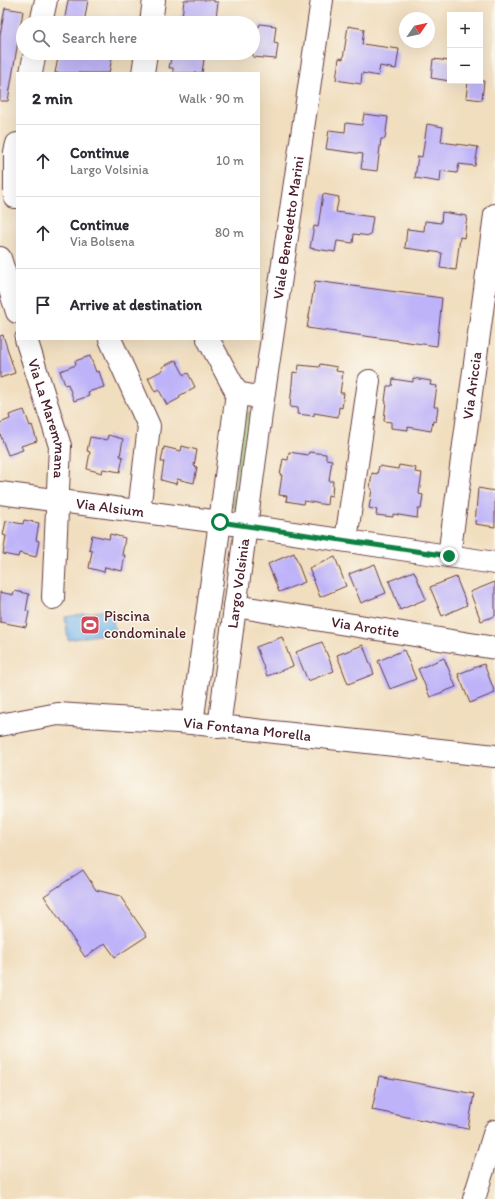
<!DOCTYPE html>
<meta charset="utf-8">
<style>
:root{--surface:#fff;--page:#f7f7f7;--text:#2b2b33;--muted:#7c7c81;--line:#e1e1e2}
body{margin:0;font-family:Itim,sans-serif;background:var(--page);color:var(--text)}
.controls{position:absolute;right:12px;top:12px;display:grid;overflow:hidden;border-radius:0px;box-shadow:0 4px 16px #0002}
.controls button{width:36px;height:36px;display:grid;place-items:center;padding:0;border:0;border-bottom:1px solid var(--line);background:var(--surface);color:var(--text);font:20px sans-serif}
.compass{position:absolute;left:399px;top:12px;width:36px;height:36px;border-radius:50%;background:var(--surface);box-shadow:0 4px 16px #0002;rotate:56deg}
.stop{position:absolute;width:12px;height:12px;margin:-9px;border:3px solid #0b8043;border-radius:50%;background:#fff}
.stop.end{background:#0b8043;border-color:#fff;box-shadow:0 1px 4px #0008}
.list{margin:0;padding:0;list-style:none}
h2{display:flex;justify-content:space-between;align-items:center;height:52px;margin:0;padding:0 16px;font-size:17px}
h2 small{font-size:13px;font-weight:400;color:var(--muted)}
.list li{display:grid;grid-template-columns:26px 1fr auto;gap:12px;align-items:center;box-sizing:border-box;height:72px;padding:0 16px;border-top:1px solid var(--line)}
.list b{display:block;font-size:15px;white-space:nowrap}
.list p{margin:0;font-size:13px;white-space:nowrap;color:var(--muted)}
.list em{font-size:13px;font-style:normal;color:var(--muted)}
.icon{flex:none;width:22px;height:22px;fill:none;stroke:currentColor;stroke-width:2;stroke-linecap:round;stroke-linejoin:round}
.map{position:relative;flex:none;width:495px;height:1199px;overflow:hidden}
.search{position:absolute;background:var(--surface);box-shadow:0 4px 16px #0002;left:16px;top:16px;width:244px;height:44px;display:flex;align-items:center;gap:10px;box-sizing:border-box;padding:0 14px;border-radius:22px;color:var(--muted);font-size:15px}
.panel{position:absolute;background:var(--surface);box-shadow:0 4px 16px #0002;left:16px;top:72px;width:244px;height:268px;border-radius:0px}
.map>svg:first-child{display:block}
.green{fill:#a3d281;stroke:#767856}
.water{fill:#77b7eb;stroke:#606b8b}
.building{fill:#beb3f9}
.lines{fill:none;stroke-linecap:round;stroke-linejoin:round}
.minor-casing{stroke:#633c41;stroke-width:24}
.minor{stroke:#fff;stroke-width:22}
.route{stroke:#0b8043;stroke-width:5}
.labels{text-anchor:middle;dominant-baseline:central;stroke-width:3;stroke-linejoin:round;paint-order:stroke}
.street-label{font-size:15px;fill:#4a1f2b;stroke:#fbf7ec}
.poi-label{font-size:15px;fill:#4a1f2b;stroke:#fbf7ec;text-anchor:start}
</style>
<div class="map">
<svg width="495" height="1199" viewBox="0 0 495 1199">
<rect width="100%" height="100%" fill="#fbf7ec"/>
<filter id="ink" filterUnits="userSpaceOnUse"><feTurbulence type="fractalNoise" baseFrequency=".025" numOctaves="2"/><feDisplacementMap in="SourceGraphic" scale="8" xChannelSelector="R" yChannelSelector="G"/><feConvolveMatrix kernelMatrix="1 2 1 2 8 2 1 2 1" color-interpolation-filters="sRGB"/></filter>
<filter id="wash" filterUnits="userSpaceOnUse"><feTurbulence type="fractalNoise" baseFrequency=".012" numOctaves="4" result="noise"/><feDisplacementMap in="SourceGraphic" scale="16" xChannelSelector="R" yChannelSelector="G"/><feGaussianBlur stdDeviation="0.9" result="paint"/><feColorMatrix in="noise" values="0 0 0 0 0 0 0 0 0 0 0 0 0 0 0 0 0 1.4 0 .05"/><feComposite in="paint" operator="in"/></filter>
<g filter="url(#wash)">
<rect width="100%" height="100%" fill="#f1debf"/>
<path class="green" d="M 250,412 L 238,509 L 232,507 L 243,414 Z"/>
<path class="water" d="M 111,609 L 115,632 L 68,640 L 65,617 Z"/>
<g id="blocks">
<g class="building">
<path d="M 68,0 L 88,0 L 84,23 L 64,23 Z"/>
<path d="M 184,0 L 214,0 L 214,2 L 218,2 L 216,18 L 198,16 L 197,19 L 182,17 Z"/>
<path d="M 5,8 L 23,11 L 8,101 L 0,101 L 0,35 Z"/>
<path d="M 260,24 L 276,26 L 274,43 L 278,44 L 276,59 L 253,57 L 253,26 L 259,27 Z"/>
<path d="M 348,26 L 364,29 L 362,44 L 399,49 L 396,69 L 380,66 L 378,76 L 362,73 L 361,84 L 336,80 L 339,58 L 343,59 Z"/>
<path d="M 59,53 L 113,53 L 109,73 L 55,73 Z"/>
<path d="M 172,53 L 205,53 L 202,73 L 173,73 L 173,68 L 169,68 Z"/>
<path d="M 433,59 L 450,61 L 450,81 L 431,78 Z"/>
<path d="M 468,81 L 484,81 L 482,100 L 466,98 Z"/>
<path d="M 364,114 L 388,117 L 385,139 L 381,139 L 377,171 L 361,169 L 363,154 L 326,149 L 329,130 L 345,132 L 346,123 L 362,125 Z"/>
<path d="M 427,124 L 443,127 L 441,142 L 478,147 L 475,166 L 459,164 L 457,173 L 441,171 L 440,182 L 415,178 L 418,156 L 422,157 Z"/>
<path d="M 323,194 L 339,197 L 336,212 L 373,217 L 370,236 L 354,234 L 353,243 L 337,241 L 335,252 L 310,248 L 314,226 L 318,227 Z"/>
<path d="M 442,212 L 467,216 L 464,238 L 460,237 L 456,270 L 440,268 L 442,253 L 405,248 L 407,229 L 424,231 L 425,221 L 441,223 Z"/>
<path d="M 315,281 L 442,298 L 437,346 L 307,328 Z"/>
<path d="M 3,335 L 15,373 L 0,378 L 0,336 Z"/>
<path d="M 90,356 L 96,372 L 99,371 L 104,387 L 88,392 L 89,396 L 74,401 L 68,384 L 65,385 L 60,371 L 76,365 L 75,361 Z"/>
<path d="M 176,360 L 184,375 L 188,373 L 195,387 L 179,396 L 180,398 L 167,405 L 159,390 L 155,392 L 148,378 L 163,370 L 162,367 Z"/>
<path d="M 320,364 L 337,367 L 336,371 L 343,372 L 340,393 L 344,393 L 342,408 L 339,407 L 338,417 L 314,413 L 314,416 L 297,414 L 298,408 L 290,407 L 293,372 L 298,373 L 299,365 L 319,367 Z"/>
<path d="M 413,378 L 431,381 L 430,385 L 437,386 L 434,407 L 438,407 L 436,422 L 433,421 L 431,431 L 408,427 L 408,430 L 391,428 L 391,422 L 384,421 L 386,401 L 385,401 L 387,386 L 392,386 L 393,379 L 413,382 Z"/>
<path d="M 24,410 L 30,426 L 32,425 L 37,441 L 21,446 L 23,450 L 8,455 L 0,434 L 0,423 L 10,419 L 9,415 Z"/>
<path d="M 108,435 L 123,439 L 120,456 L 123,457 L 120,472 L 103,469 L 102,473 L 87,469 L 90,452 L 87,451 L 90,437 L 107,440 Z"/>
<path d="M 182,446 L 197,450 L 194,466 L 197,467 L 194,483 L 177,479 L 176,484 L 161,480 L 164,462 L 161,462 L 164,447 L 181,451 Z"/>
<path d="M 289,452 L 308,455 L 309,452 L 326,454 L 326,459 L 332,460 L 329,481 L 333,481 L 332,496 L 328,495 L 327,505 L 304,501 L 303,504 L 286,501 L 287,496 L 279,495 L 282,475 L 280,475 L 283,459 L 288,460 Z"/>
<path d="M 399,465 L 416,468 L 415,472 L 422,473 L 419,494 L 423,495 L 421,509 L 418,509 L 417,518 L 393,514 L 393,517 L 376,515 L 377,510 L 369,508 L 372,489 L 370,488 L 372,473 L 377,474 L 379,466 L 398,469 Z"/>
<path d="M 478,488 L 495,491 L 495,527 L 475,524 Z"/>
<path d="M 24,520 L 39,523 L 36,540 L 39,541 L 36,557 L 19,553 L 18,557 L 3,554 L 6,536 L 3,535 L 6,521 L 23,524 Z"/>
<path d="M 110,534 L 125,538 L 122,555 L 125,555 L 122,571 L 105,567 L 104,572 L 89,568 L 92,551 L 89,550 L 92,535 L 109,539 Z"/>
<path d="M 294,553 L 305,582 L 279,592 L 268,564 Z"/>
<path d="M 335,557 L 346,586 L 320,597 L 309,568 Z"/>
<path d="M 375,564 L 386,593 L 361,603 L 349,574 Z"/>
<path d="M 414,571 L 426,599 L 400,610 L 389,581 Z"/>
<path d="M 456,577 L 467,605 L 442,616 L 430,587 Z"/>
<path d="M 495,582 L 495,616 L 481,621 L 470,592 Z"/>
<path d="M 14,591 L 29,594 L 26,611 L 29,612 L 26,627 L 0,622 L 0,592 L 13,595 Z"/>
<path d="M 282,637 L 293,666 L 267,676 L 256,647 Z"/>
<path d="M 322,642 L 334,671 L 308,681 L 296,652 Z"/>
<path d="M 363,645 L 374,674 L 348,684 L 337,655 Z"/>
<path d="M 404,650 L 416,679 L 390,689 L 378,661 Z"/>
<path d="M 444,658 L 456,687 L 430,697 L 418,669 Z"/>
<path d="M 484,664 L 495,693 L 470,703 L 458,674 Z"/>
<path d="M 83,870 L 96,890 L 120,896 L 147,936 L 115,957 L 105,943 L 85,957 L 44,896 Z"/>
<path d="M 379,1076 L 474,1094 L 468,1129 L 372,1110 Z"/>
</g>
</g>
</g>
<g filter="url(#ink)">
<use href="#blocks" fill-opacity="0" stroke="#633c41" stroke-width="1"/>
<g class="lines">
<defs>
<g id="minor">
<path d="M 41,23 L 46,0"/>
<path d="M 151,23 L 154,0"/>
<path d="M 31,73 L 35,53"/>
<path d="M 143,73 L 146,53"/>
<path d="M 17,144 L 15,152 L 15,197 L 17,197"/>
<path d="M 0,258 L 17,312"/>
<path id="s1" d="M 26,339 L 60,446 L 53,598"/>
<path d="M 110,339 L 149,426 L 139,511"/>
<path d="M 208,339 L 237,393 L 252,396"/>
<path id="s2" d="M 0,493 L 220,522 L 237,393"/>
<path d="M 346,540 L 369,381"/>
<path id="s3" d="M 449,556 L 495,215"/>
<path id="s4" d="M 235,606 L 495,648"/>
<path d="M 192,723 L 220,522 L 495,563"/>
<path id="s5" d="M 0,725 L 58,714 L 192,723 L 495,756"/>
<path id="s6" d="M 219,727 L 263,399 L 322,0"/>
<path d="M 474,1199 L 495,1131"/>
</g>
</defs>
<use href="#minor" class="minor-casing"/>
<use href="#minor" class="minor"/>
</g>
</g>
<g class="lines" filter="url(#ink)">
<path class="route" d="M 220,522 L 449,556"/>
</g>
<defs>
<symbol id="stadium-square" viewBox="-11 -11 22 22"><rect x="-9" y="-9" width="18" height="18" rx="4" fill="#d1495b" stroke="#fbf7ec"/><path d="M0-5a6.5 5 0 1 0 0 10a6.5 5 0 1 0 0-10ZM-3.5-1.8h7v3.6h-7Z" fill="#fff"/></symbol>
</defs>
<g fill-rule="evenodd">
<use href="#stadium-square" x="79" y="614" width="22" height="22"/>
</g>
<g class="labels">
<g class="street-label">
<text stroke="none"><textPath href="#s6" startOffset="504">Viale Benedetto Marini</textPath></text>
<text stroke="none"><textPath href="#s3" startOffset="172">Via Ariccia</textPath></text>
<text stroke="none"><textPath href="#s1" startOffset="83">Via La Maremmana</textPath></text>
<text stroke="none"><textPath href="#s2" startOffset="111">Via Alsium</textPath></text>
<text stroke="none"><textPath href="#s6" startOffset="145">Largo Volsinia</textPath></text>
<text stroke="none"><textPath href="#s4" startOffset="132">Via Arotite</textPath></text>
<text stroke="none"><textPath href="#s5" startOffset="249">Via Fontana Morella</textPath></text>
</g>
<g class="poi-label">
<text x="104" y="616">Piscina<tspan x="104" dy="17">condominale</tspan></text>
</g>
</g>
</svg>
<div class="controls">
<button>+</button>
<button>−</button>
</div>
<svg class="compass" viewBox="-18 -18 36 36"><path d="M0-13l5 13h-10z" fill="#e53935"/><path d="M0 13l5-13h-10z" fill="#7c7c81"/></svg>
<div class="stop" style="left:220px;top:522px"></div>
<div class="stop end" style="left:449px;top:556px"></div>
<div class="search"><svg class="icon" aria-label="search" viewBox="0 0 24 24"><circle cx="10" cy="10" r="6"/><path d="M15 15l6 6"/></svg>Search here</div>
<section class="panel">
<h2>2 min<small>Walk · 90 m</small></h2>
<ul class="list">
<li><svg class="icon" aria-label="ahead" viewBox="0 0 24 24"><path d="M12 20V5M6 11l6-6 6 6"/></svg><div><b>Continue</b><p>Largo Volsinia</p></div><em>10 m</em></li>
<li><svg class="icon" aria-label="ahead" viewBox="0 0 24 24"><path d="M12 20V5M6 11l6-6 6 6"/></svg><div><b>Continue</b><p>Via Bolsena</p></div><em>80 m</em></li>
<li><svg class="icon" aria-label="arrive" viewBox="0 0 24 24"><path d="M6 21V4h12l-3 4 3 4H6"/></svg><div><b>Arrive at destination</b></div></li>
</ul>
</section>
</div>
